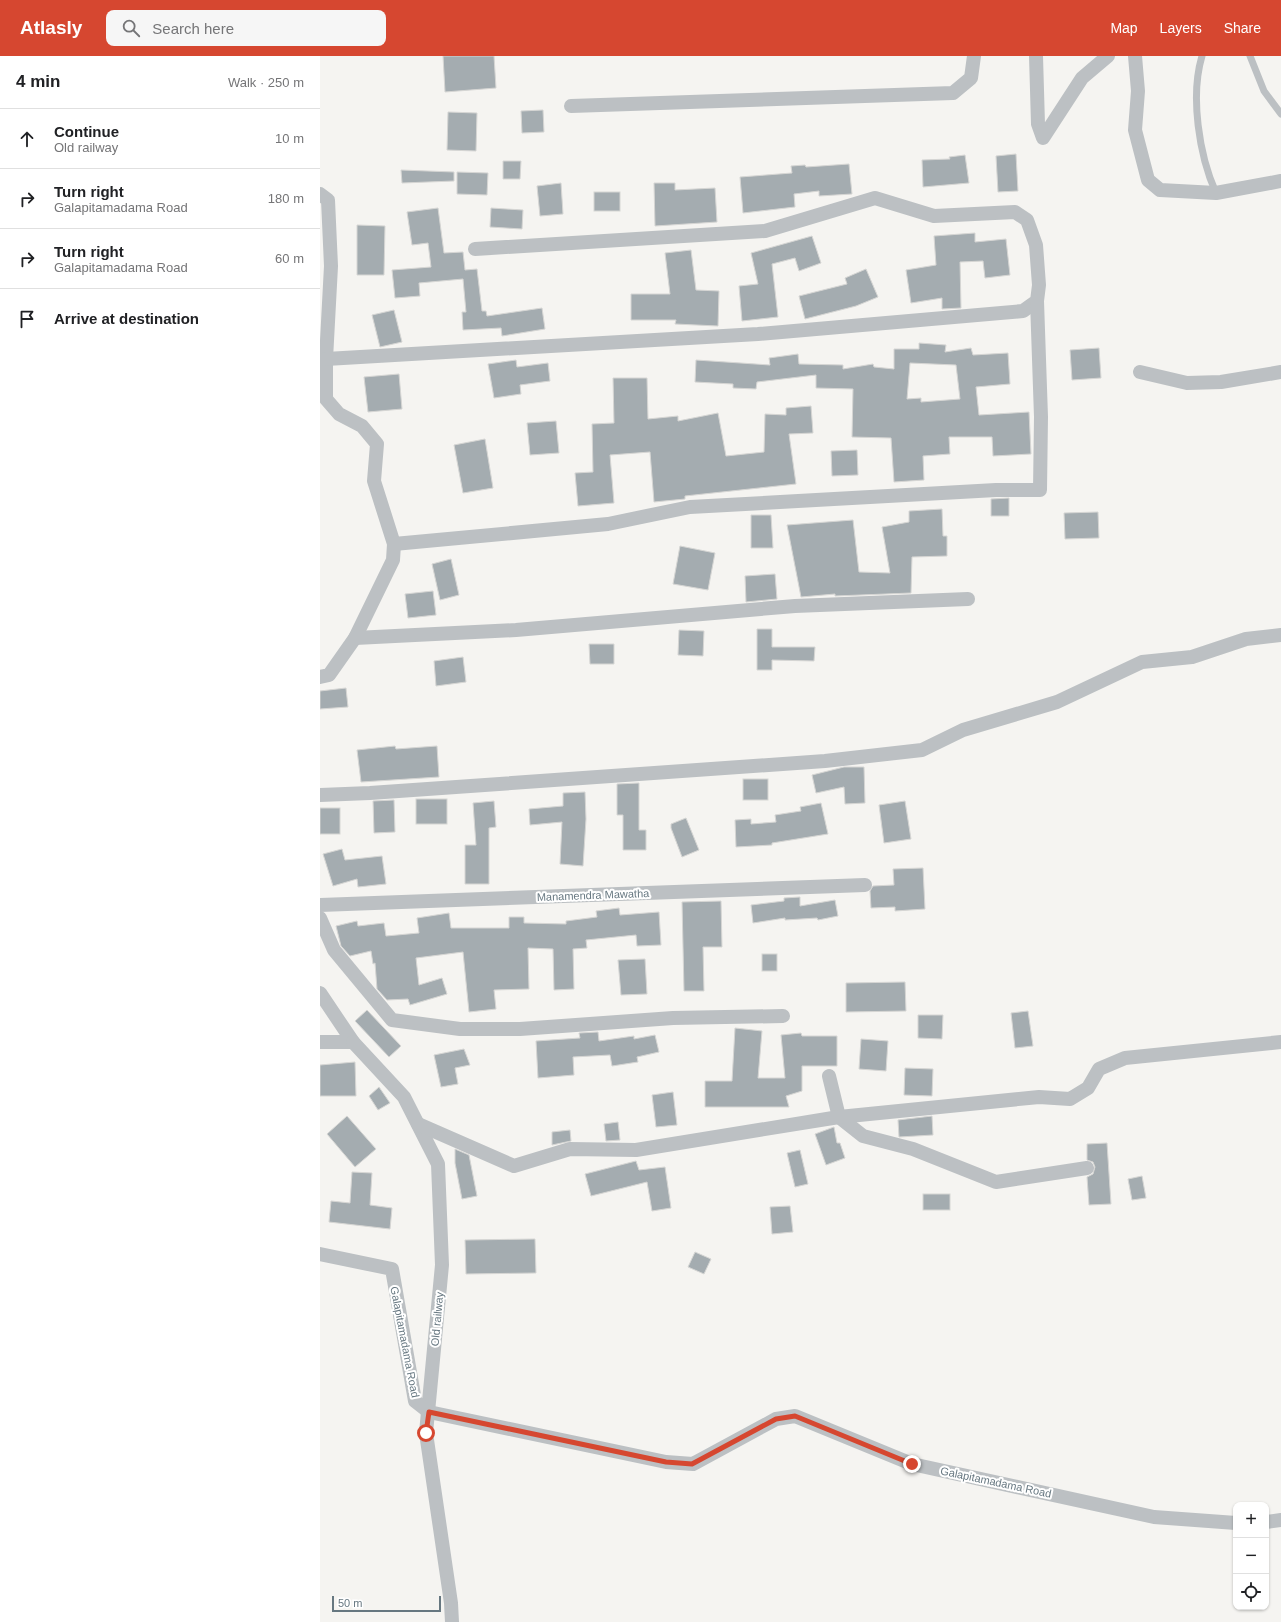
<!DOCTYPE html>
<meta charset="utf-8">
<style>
:root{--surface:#fff;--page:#f6f6f6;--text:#202124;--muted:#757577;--line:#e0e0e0;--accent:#d64730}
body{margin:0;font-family:Arial,sans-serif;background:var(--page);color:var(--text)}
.controls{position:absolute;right:12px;bottom:12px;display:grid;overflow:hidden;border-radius:8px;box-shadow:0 1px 3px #0004}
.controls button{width:36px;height:36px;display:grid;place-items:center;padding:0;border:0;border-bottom:1px solid var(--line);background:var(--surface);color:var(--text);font:20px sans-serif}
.scale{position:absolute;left:12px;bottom:10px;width:109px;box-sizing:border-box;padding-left:4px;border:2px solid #667780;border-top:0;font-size:11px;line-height:14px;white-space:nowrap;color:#667780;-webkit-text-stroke:3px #fff;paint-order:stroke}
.stop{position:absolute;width:12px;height:12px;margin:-9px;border:3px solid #d64730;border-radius:50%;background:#fff}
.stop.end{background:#d64730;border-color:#fff;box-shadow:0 1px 4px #0008}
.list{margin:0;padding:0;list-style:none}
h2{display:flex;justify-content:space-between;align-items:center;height:52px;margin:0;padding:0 16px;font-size:17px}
h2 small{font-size:13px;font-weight:400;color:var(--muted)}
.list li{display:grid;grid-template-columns:26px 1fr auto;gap:12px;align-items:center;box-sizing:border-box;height:60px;padding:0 16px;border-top:1px solid var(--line)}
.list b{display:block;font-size:15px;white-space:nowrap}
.list p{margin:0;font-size:13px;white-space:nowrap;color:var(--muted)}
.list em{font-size:13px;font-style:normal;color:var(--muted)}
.icon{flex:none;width:22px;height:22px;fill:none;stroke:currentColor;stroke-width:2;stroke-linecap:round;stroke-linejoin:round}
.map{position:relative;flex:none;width:961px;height:1566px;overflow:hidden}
header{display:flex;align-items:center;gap:24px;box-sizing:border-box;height:56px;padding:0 20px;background:var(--accent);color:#fff}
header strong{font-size:19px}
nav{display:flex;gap:22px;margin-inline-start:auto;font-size:14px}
.search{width:280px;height:36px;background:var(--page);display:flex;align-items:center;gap:10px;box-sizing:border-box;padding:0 14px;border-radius:8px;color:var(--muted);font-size:15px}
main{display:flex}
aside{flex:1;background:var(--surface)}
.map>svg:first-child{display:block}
.building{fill:#a4acb0;stroke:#d6d6d4;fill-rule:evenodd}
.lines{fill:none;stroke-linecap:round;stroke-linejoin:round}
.lane{stroke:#bcc0c3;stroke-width:7}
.street{stroke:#bcc0c3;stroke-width:14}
.route{stroke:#d64730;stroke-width:5}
.labels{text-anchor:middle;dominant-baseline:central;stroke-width:4;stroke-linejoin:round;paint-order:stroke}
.street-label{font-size:11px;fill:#667780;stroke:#fff}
</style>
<header>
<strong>Atlasly</strong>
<div class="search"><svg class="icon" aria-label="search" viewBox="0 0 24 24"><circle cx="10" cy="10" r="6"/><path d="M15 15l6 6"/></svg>Search here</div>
<nav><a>Map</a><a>Layers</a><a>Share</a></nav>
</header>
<main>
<aside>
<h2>4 min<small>Walk · 250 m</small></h2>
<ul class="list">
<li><svg class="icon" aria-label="ahead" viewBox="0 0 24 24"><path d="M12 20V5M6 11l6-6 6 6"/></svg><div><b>Continue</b><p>Old railway</p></div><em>10 m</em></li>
<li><svg class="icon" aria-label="right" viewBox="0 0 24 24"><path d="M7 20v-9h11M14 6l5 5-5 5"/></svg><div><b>Turn right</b><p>Galapitamadama Road</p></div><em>180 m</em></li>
<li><svg class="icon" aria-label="right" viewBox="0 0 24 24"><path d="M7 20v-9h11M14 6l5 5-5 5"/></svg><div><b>Turn right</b><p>Galapitamadama Road</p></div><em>60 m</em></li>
<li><svg class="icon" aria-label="arrive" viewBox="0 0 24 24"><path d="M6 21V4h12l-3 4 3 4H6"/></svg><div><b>Arrive at destination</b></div></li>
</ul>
</aside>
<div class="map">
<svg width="961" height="1566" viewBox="0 0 961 1566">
<rect width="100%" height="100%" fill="#f5f4f1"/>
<g class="building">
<path d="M 123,0 L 174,0 L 176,32 L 125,36 Z"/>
<path d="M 223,54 L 224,76 L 202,77 L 201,55 Z"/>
<path d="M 128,56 L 157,57 L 156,95 L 127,94 Z"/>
<path d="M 696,98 L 698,135 L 678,136 L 676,100 Z"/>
<path d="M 645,99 L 649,127 L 603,131 L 602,104 L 630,103 L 629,101 Z"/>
<path d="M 183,105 L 201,105 L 200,123 L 183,123 Z"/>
<path d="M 529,108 L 532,138 L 499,140 L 499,135 L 474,138 L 475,151 L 423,157 L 420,121 L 472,117 L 471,110 L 485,109 L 486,111 Z"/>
<path d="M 81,114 L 134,116 L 134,125 L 82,127 Z"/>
<path d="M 137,116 L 168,117 L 167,139 L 137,138 Z"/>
<path d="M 241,127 L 243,158 L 220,160 L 217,130 Z"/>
<path d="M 334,127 L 355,127 L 355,134 L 395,132 L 397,166 L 335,170 Z"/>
<rect x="274" y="136" width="26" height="19"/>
<path d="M 118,152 L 124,197 L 143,196 L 145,214 L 157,213 L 162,255 L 166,255 L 167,260 L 222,252 L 225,273 L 182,280 L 181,272 L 143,274 L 142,256 L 146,256 L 143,223 L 99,227 L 100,240 L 75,242 L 72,214 L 111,211 L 108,187 L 92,189 L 87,156 Z"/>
<path d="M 171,152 L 203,154 L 202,173 L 170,171 Z"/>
<path d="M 37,169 L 65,170 L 64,219 L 37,219 Z"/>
<path d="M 655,177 L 655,186 L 686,183 L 690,219 L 665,222 L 663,205 L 640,206 L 641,252 L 622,253 L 622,242 L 591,247 L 586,214 L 616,209 L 614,180 Z"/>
<path d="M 492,180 L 501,207 L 479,215 L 475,202 L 452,208 L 458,261 L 422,265 L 419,230 L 438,228 L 431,197 Z"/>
<path d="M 371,194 L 376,234 L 399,235 L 398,270 L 355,268 L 356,264 L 311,264 L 311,238 L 350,238 L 345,197 Z"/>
<path d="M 546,213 L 558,241 L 536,250 L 485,263 L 479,240 L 527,228 L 525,222 Z"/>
<path d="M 74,254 L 82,286 L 60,291 L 52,259 Z"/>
<path d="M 599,287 L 626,289 L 625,296 L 651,292 L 653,299 L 688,297 L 690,328 L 656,331 L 659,359 L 709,356 L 711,398 L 673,400 L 672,381 L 629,381 L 630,398 L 603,400 L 604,424 L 574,426 L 571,382 L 532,381 L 533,333 L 496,332 L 496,319 L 437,326 L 436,333 L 413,332 L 413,328 L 375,326 L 376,304 L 450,309 L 449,302 L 478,298 L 479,308 L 523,309 L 523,313 L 553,308 L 554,311 L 574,313 L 574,293 L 599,293 ZM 590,307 L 636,309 L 640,343 L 601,346 L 601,342 L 587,343 Z"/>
<path d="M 779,292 L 781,322 L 752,324 L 750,294 Z"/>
<path d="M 196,304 L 197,311 L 228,307 L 230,325 L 200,329 L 201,338 L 174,342 L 168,308 Z"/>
<path d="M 79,318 L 82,353 L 48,356 L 44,321 Z"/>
<path d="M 293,322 L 327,322 L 328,363 L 358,360 L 358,365 L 398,357 L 406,400 L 444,396 L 445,358 L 466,359 L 466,352 L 491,350 L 493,377 L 469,378 L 476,428 L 365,440 L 365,443 L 334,446 L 330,396 L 290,399 L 294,447 L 258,450 L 255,417 L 273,416 L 272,368 L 294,367 Z"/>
<path d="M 236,365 L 239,397 L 210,399 L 207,367 Z"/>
<path d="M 165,383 L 173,432 L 143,437 L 134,389 Z"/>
<path d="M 537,394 L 538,419 L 512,420 L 511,395 Z"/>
<path d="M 689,442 L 689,460 L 671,460 L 671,443 Z"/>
<path d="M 622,453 L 623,480 L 627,480 L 627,500 L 592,501 L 591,537 L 515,540 L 515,538 L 481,541 L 467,469 L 533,464 L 539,516 L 570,517 L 562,471 L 589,466 L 589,455 Z"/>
<path d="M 778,456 L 779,482 L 745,483 L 744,457 Z"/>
<path d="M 431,459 L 451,459 L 453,492 L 431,492 Z"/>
<path d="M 360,490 L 395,497 L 388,534 L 353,528 Z"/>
<path d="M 131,503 L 139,539 L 120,544 L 112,508 Z"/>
<path d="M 455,518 L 457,543 L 426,546 L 425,520 Z"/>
<path d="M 113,535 L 116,559 L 88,562 L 85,538 Z"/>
<path d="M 437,573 L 452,573 L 452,591 L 495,591 L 494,605 L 452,604 L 452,614 L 437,614 Z"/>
<path d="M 359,574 L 384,575 L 383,600 L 358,599 Z"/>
<path d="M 269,588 L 294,588 L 294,608 L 270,608 Z"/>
<path d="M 143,601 L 146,626 L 116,630 L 114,605 Z"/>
<path d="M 26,632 L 28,651 L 0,653 L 0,635 Z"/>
<path d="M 75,690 L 76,693 L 117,690 L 119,721 L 41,726 L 37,694 Z"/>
<path d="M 524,711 L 544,711 L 545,747 L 525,748 L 524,731 L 496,737 L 492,719 Z"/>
<rect x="423" y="723" width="25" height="21"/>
<path d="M 319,727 L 319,774 L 326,774 L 326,794 L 303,794 L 303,759 L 297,759 L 297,728 Z"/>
<path d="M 265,736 L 266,763 L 263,810 L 240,808 L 242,766 L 210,769 L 209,753 L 243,750 L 243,737 Z"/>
<rect x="96" y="743" width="31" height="25"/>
<path d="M 74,744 L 75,776 L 54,777 L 53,745 Z"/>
<path d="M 174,745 L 176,771 L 169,772 L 169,828 L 145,828 L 145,789 L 156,789 L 153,747 Z"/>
<path d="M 585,745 L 591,783 L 564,787 L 559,749 Z"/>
<path d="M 501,747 L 508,778 L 452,787 L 452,789 L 416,791 L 415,764 L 431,763 L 431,768 L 456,766 L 455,759 L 481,755 L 480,751 Z"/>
<rect x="0" y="752" width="20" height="26"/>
<path d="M 366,762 L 379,794 L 362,801 L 351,772 L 351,768 Z"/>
<path d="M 22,793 L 25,804 L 62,800 L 66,828 L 38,831 L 37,823 L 13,830 L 3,798 Z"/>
<path d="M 603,812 L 605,853 L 575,855 L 575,851 L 551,852 L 550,835 L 553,830 L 574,829 L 573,813 Z"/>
<path d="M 480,841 L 480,850 L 515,844 L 518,860 L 498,864 L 497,862 L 465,864 L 465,862 L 433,867 L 431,849 L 464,845 L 464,842 Z"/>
<path d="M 401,845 L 402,891 L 383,891 L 384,935 L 364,935 L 362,846 Z"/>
<path d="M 299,852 L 300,859 L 339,856 L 341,889 L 317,890 L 316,879 L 266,884 L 267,892 L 253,893 L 254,933 L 234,934 L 233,893 L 208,892 L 209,933 L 174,934 L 176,953 L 149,956 L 143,896 L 96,902 L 99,929 L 122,922 L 127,938 L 90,949 L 88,943 L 67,944 L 57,933 L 55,907 L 53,908 L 51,895 L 30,900 L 21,890 L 16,870 L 37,865 L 38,870 L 64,867 L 66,880 L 99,877 L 97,862 L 129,857 L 131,872 L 189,872 L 189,861 L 204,861 L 204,867 L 246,868 L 246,865 L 277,861 L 276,855 Z"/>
<rect x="442" y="898" width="15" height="17"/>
<path d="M 325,903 L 327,938 L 301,939 L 298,904 Z"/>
<path d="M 585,926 L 586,955 L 526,956 L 526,927 Z"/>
<path d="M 47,954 L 81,990 L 69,1001 L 35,965 Z"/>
<path d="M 708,955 L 713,990 L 695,992 L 691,957 Z"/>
<path d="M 598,959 L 623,959 L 622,983 L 598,982 Z"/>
<path d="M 415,972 L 442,975 L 438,1022 L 465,1022 L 461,979 L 481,977 L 482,980 L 517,980 L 517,1010 L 482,1010 L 482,1035 L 466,1040 L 469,1051 L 385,1051 L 385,1025 L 412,1025 Z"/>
<path d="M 278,976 L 279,985 L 314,980 L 314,983 L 335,979 L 339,996 L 317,1001 L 318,1006 L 292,1010 L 290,999 L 253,1001 L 254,1019 L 218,1022 L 216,985 L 260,982 L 259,977 Z"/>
<path d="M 541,983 L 568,985 L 566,1015 L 539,1013 Z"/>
<path d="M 144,993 L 150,1009 L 135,1012 L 138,1028 L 121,1031 L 114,999 Z"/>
<path d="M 35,1006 L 36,1040 L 0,1040 L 0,1009 Z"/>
<path d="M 585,1012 L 613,1013 L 612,1040 L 584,1039 Z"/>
<path d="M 59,1031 L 70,1047 L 58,1054 L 49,1040 Z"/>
<path d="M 353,1036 L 357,1069 L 336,1071 L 332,1039 Z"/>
<path d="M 27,1060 L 56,1093 L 35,1111 L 7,1078 Z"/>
<path d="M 612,1060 L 613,1079 L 579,1081 L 578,1064 Z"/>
<path d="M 298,1066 L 300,1084 L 286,1085 L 284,1068 Z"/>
<path d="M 514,1071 L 517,1087 L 520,1087 L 525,1102 L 506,1109 L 495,1078 Z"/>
<path d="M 250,1074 L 251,1085 L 232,1089 L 232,1076 Z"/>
<path d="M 787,1087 L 791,1148 L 769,1149 L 767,1121 L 773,1118 L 775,1111 L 773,1106 L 767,1104 L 767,1088 Z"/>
<path d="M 135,1093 L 149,1099 L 157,1140 L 142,1143 L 135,1107 Z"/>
<path d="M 480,1094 L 488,1128 L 475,1131 L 467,1097 Z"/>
<path d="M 316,1105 L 319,1114 L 345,1111 L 351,1152 L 332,1155 L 327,1126 L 271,1140 L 265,1118 Z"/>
<path d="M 32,1116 L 52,1117 L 50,1149 L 72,1152 L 70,1173 L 9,1166 L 11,1145 L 30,1147 Z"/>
<path d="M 822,1120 L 826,1142 L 812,1144 L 808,1123 Z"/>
<rect x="603" y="1138" width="27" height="16"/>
<path d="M 470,1150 L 473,1176 L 452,1178 L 450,1151 Z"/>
<path d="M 215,1183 L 216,1217 L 146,1218 L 145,1184 Z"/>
<path d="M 375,1196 L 391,1203 L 384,1218 L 368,1211 Z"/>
</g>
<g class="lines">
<g class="lane">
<path d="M 882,0 C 870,40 879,99 896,137"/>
<path d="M 930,0 L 944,35 L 961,58"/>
</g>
<g class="street">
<path d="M 716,0 L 718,68 L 723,82 L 762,22 L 788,0"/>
<path d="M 815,0 L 818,35 L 815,74 L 828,124 L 840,134 L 896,137 L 961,125"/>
<path d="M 251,50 L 633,37 L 651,22 L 654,0"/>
<path d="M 0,138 L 8,144 L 11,210 L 6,303 L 6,343 L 19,358 L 42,370 L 57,388 L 54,425 L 74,488 L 73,504 L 35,582 L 9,619 L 0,621"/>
<path d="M 6,303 L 438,278 L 703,255 L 717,245 L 719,229 L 716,189 L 707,164 L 695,156 L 614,160 L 555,142 L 445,175 L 155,193"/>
<path d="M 820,316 L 867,327 L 901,326 L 961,316"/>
<path d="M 74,488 L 288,468 L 370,451 L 676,434 L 720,434 L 721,361 L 717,245"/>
<path d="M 35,582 L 196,574 L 475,550 L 648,543"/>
<path d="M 0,739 L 50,737 L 505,705 L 602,694 L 643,674 L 737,646 L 822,606 L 872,601 L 926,583 L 961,579"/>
<path d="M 0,849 L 545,829"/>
<path d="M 0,862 L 14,894 L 72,964 L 140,973 L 200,973 L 353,962 L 463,960"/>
<path d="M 0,937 L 33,986 L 0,986"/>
<path d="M 33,986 L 84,1041 L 118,1108 L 122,1209 L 106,1377 L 131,1547 L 132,1566"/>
<path d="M 509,1020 L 519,1061 L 543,1080 L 593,1093 L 676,1126 L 767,1112"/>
<path d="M 98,1068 L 194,1110 L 250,1093 L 316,1094 L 519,1061 L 719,1041 L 750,1043 L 768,1032 L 779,1013 L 805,1002 L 961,986"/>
<path d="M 0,1198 L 72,1213 L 95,1345 L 109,1356 L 346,1406 L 373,1408 L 456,1363 L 475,1360 L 592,1408 L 834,1461 L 916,1467"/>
<path d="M 946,1466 L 961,1464"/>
</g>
</g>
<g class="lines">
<path class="route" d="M 106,1377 L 109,1356 L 346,1406 L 372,1408 L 456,1363 L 475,1360 L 592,1408"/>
</g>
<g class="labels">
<g class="street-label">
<text transform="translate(273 839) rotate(-2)">Manamendra Mawatha</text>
<text transform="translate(117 1263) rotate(-85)">Old railway</text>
<text transform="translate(85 1286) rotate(79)">Galapitamadama Road</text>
<text transform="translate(676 1426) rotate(12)">Galapitamadama Road</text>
</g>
</g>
</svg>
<div class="controls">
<button>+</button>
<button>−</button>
<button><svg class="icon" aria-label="locate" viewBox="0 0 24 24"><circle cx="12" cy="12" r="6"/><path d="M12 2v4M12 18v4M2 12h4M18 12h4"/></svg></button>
</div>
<div class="scale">50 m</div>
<div class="stop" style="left:106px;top:1377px"></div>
<div class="stop end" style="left:592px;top:1408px"></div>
</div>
</main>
